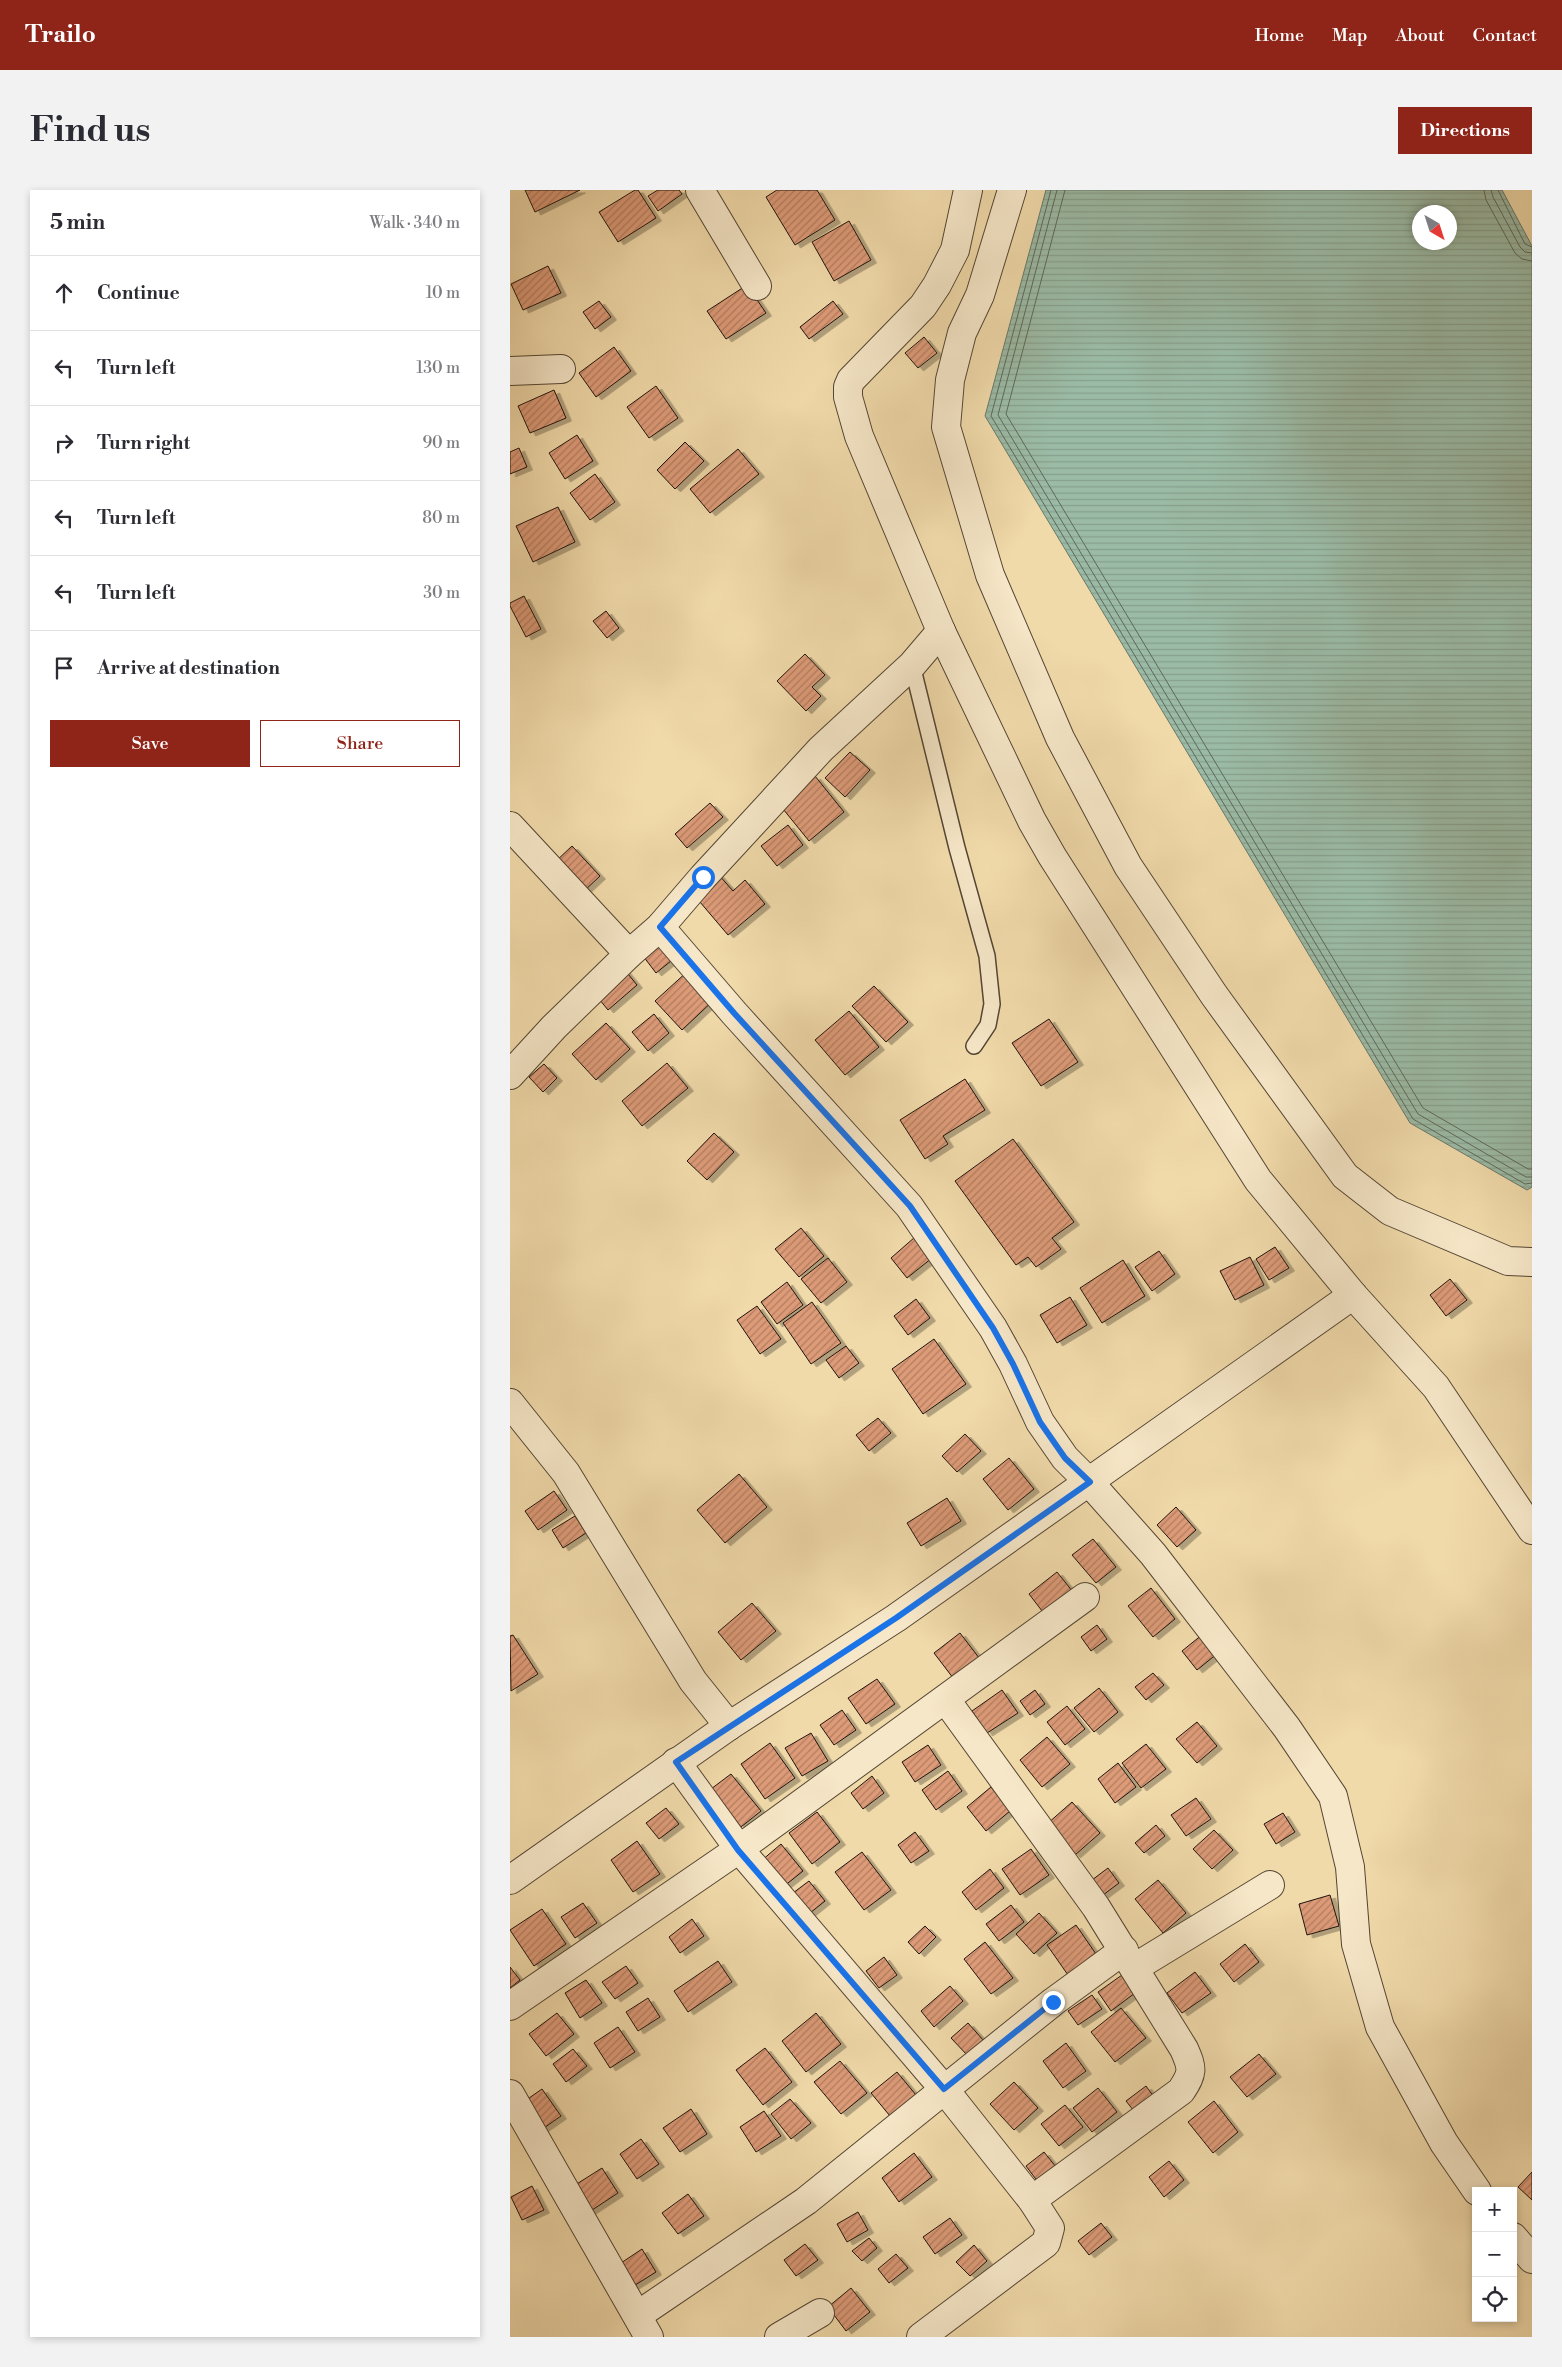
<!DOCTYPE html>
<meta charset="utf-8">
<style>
:root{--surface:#fff;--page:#f2f2f3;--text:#2b2b33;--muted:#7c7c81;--line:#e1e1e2;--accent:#8f2418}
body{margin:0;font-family:"Libre Bodoni",serif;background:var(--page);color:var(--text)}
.controls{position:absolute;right:15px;bottom:15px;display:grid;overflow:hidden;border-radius:0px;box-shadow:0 2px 8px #0003}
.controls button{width:45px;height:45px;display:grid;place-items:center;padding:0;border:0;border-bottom:1px solid var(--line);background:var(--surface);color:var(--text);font:25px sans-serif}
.compass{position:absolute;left:902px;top:15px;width:45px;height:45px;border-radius:50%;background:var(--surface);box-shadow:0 2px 8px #0003;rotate:141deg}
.stop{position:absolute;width:15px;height:15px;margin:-11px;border:4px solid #1a73e8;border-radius:50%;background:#fff}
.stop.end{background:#1a73e8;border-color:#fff;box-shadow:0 1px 5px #0008}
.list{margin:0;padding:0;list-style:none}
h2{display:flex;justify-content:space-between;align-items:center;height:65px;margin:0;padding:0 20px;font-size:21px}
h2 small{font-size:16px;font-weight:400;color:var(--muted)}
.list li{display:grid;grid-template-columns:32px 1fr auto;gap:15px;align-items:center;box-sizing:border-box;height:75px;padding:0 20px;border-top:1px solid var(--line)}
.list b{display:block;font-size:19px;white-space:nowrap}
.list em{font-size:16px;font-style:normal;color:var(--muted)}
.actions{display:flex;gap:10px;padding:15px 20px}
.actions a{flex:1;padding:11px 0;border:1px solid var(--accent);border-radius:0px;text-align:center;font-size:18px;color:var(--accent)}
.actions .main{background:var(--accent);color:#fff}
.icon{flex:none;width:28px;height:28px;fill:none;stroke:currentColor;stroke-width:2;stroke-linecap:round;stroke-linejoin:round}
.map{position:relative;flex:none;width:1022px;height:2147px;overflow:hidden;border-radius:0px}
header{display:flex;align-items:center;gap:30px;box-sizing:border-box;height:70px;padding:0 25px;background:var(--accent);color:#fff}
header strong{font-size:24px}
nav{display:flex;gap:28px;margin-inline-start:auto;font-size:18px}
.intro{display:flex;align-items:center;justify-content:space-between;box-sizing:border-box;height:120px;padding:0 30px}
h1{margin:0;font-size:35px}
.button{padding:12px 22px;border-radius:0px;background:var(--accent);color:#fff;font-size:18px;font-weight:700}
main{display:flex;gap:30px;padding:0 30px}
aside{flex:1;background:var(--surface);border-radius:0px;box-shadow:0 2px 8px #0003}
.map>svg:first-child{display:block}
.water{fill:url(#water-rules);stroke:#697869;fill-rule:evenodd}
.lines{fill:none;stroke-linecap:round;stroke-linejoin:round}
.shore{stroke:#5d685a;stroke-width:1}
.building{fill:url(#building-hatch);stroke:#1f140d;filter:url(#shadow)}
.service-casing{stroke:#544634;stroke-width:18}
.minor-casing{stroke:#544634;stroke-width:30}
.service{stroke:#f6e7c8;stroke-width:15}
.minor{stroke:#f6e7c8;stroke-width:28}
.route{stroke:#1a73e8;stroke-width:6}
</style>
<header>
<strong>Trailo</strong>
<nav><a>Home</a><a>Map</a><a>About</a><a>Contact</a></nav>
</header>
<div class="intro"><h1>Find us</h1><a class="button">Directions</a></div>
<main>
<aside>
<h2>5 min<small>Walk · 340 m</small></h2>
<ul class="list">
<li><svg class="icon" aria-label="ahead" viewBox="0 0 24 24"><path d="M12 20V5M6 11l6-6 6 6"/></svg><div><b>Continue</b></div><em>10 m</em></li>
<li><svg class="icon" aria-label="left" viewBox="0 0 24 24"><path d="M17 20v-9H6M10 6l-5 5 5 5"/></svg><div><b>Turn left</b></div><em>130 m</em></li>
<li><svg class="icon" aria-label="right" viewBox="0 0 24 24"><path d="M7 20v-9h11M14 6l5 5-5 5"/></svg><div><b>Turn right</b></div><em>90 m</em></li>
<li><svg class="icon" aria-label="left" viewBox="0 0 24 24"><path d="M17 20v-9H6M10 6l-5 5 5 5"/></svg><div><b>Turn left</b></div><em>80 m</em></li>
<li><svg class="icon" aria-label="left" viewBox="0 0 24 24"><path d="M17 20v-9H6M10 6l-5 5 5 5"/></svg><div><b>Turn left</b></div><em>30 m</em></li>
<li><svg class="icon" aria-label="arrive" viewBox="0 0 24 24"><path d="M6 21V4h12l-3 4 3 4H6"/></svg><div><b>Arrive at destination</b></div></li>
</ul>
<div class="actions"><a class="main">Save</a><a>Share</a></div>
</aside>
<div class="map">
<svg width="1022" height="2147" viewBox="0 0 1022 2147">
<defs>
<pattern id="water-rules" width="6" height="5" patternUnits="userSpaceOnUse" patternTransform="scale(1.25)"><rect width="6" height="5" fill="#9bbba6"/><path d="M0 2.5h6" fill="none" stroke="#85a08e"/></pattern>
<pattern id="building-hatch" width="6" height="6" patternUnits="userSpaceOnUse" patternTransform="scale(1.25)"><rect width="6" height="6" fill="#dd9b78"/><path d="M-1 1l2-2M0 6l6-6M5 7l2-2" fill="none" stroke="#b37d61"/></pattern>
<filter id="shadow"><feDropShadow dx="5.5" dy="3" stdDeviation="0" flood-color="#0004"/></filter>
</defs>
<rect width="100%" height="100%" fill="#f1daaa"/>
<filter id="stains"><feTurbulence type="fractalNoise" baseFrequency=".004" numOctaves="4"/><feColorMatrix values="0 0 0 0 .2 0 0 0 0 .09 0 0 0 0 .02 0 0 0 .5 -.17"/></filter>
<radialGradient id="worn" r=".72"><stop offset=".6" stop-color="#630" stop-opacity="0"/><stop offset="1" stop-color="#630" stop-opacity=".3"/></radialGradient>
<path class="water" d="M 536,0 L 992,0 L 1022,56 L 1022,997 L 1017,1000 L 900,933 L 475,226 ZM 909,22 L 939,22 L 939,52 L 909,52 Z"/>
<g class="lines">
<g class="shore">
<path d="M 541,0 L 481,226 L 903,929 L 1015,994 L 1022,993"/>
<path d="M 547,0 L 488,225 L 908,924 L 1016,987 L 1022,987"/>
<path d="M 555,0 L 496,224 L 913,918 L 1018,979 L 1022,979"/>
<path d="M 974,0 L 976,10 L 1005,63 L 1012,69 L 1022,71"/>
<path d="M 981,0 L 983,7 L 1010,57 L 1015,62 L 1022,63"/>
<path d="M 988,0 L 1015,54 L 1022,57"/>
</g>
</g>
<g class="building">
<path d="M 15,0 L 70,0 L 25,22 Z"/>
<path d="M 125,0 L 128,0 L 146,28 L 108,52 L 89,22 Z"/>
<path d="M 148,0 L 169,0 L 172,4 L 148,21 L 138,6 Z"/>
<path d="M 267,0 L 307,0 L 325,30 L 285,55 L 256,7 Z"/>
<path d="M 339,31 L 361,70 L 324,91 L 302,52 Z"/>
<path d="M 38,76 L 51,103 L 13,120 L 1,94 Z"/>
<path d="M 237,95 L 256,123 L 216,149 L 197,121 Z"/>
<path d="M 89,111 L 101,127 L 85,139 L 73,122 Z"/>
<path d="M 323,111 L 333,124 L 299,149 L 290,137 Z"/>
<path d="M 414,147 L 427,163 L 408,178 L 395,163 Z"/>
<path d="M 104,157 L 121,181 L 86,207 L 69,183 Z"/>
<path d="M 146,196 L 168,228 L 139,248 L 117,217 Z"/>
<path d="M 44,200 L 56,228 L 20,243 L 8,216 Z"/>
<path d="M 67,245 L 83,271 L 55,289 L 39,263 Z"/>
<path d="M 175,252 L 194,271 L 165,299 L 147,280 Z"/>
<path d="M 9,258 L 17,277 L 0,284 L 0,262 Z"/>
<path d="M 228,259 L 249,284 L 200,323 L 180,299 Z"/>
<path d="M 85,284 L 105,312 L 80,330 L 60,303 Z"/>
<path d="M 48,317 L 65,352 L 23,372 L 6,336 Z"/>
<path d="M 14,406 L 31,439 L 16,447 L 0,416 L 0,413 Z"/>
<path d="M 96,421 L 109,438 L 97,448 L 83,431 Z"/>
<path d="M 295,464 L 315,485 L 302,497 L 311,506 L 296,521 L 267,491 Z"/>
<path d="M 340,562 L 360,580 L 335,607 L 315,588 Z"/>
<path d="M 305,586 L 334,622 L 299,651 L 269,614 Z"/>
<path d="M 200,613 L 213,627 L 177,658 L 165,644 Z"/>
<path d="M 278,635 L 293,655 L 267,676 L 251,656 Z"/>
<path d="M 62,656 L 90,686 L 73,702 L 44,673 Z"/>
<path d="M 208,684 L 223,701 L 235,690 L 255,714 L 218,745 L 184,705 Z"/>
<path d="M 151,747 L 166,767 L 146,783 L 130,762 Z"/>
<path d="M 114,779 L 127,795 L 98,820 L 85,804 Z"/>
<path d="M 179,780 L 206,808 L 172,840 L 145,811 Z"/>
<path d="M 364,796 L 398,832 L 376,852 L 342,816 Z"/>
<path d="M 339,821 L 369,857 L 335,885 L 305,850 Z"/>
<path d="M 144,824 L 159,843 L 138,861 L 122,842 Z"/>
<path d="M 539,829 L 568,872 L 531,896 L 502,853 Z"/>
<path d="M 96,833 L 120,859 L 86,890 L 62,864 Z"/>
<path d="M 157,873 L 178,898 L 132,936 L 112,911 Z"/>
<path d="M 34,874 L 47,888 L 33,902 L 19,887 Z"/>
<path d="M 455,889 L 475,920 L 433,946 L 438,954 L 415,969 L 390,930 Z"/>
<path d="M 204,943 L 224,962 L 197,990 L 177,971 Z"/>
<path d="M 503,949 L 564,1032 L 542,1048 L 551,1059 L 526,1077 L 518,1067 L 506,1075 L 445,991 Z"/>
<path d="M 291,1038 L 314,1066 L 289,1087 L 265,1059 Z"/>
<path d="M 405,1047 L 422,1068 L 397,1088 L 381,1068 Z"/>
<path d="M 765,1057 L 779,1078 L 759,1090 L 746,1069 Z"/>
<path d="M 649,1061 L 665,1084 L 642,1101 L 625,1077 Z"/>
<path d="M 740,1067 L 754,1095 L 725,1110 L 710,1081 Z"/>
<path d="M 318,1068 L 337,1092 L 311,1113 L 291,1089 Z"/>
<path d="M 613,1070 L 635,1106 L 592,1133 L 570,1098 Z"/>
<path d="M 940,1089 L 957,1110 L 936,1126 L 920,1105 Z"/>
<path d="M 277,1092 L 293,1115 L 267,1134 L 251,1112 Z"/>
<path d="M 560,1107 L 577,1135 L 547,1153 L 530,1125 Z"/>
<path d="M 406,1109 L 420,1128 L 398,1145 L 384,1126 Z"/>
<path d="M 302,1112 L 331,1153 L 301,1174 L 273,1133 Z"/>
<path d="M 247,1116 L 271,1149 L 250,1164 L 227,1130 Z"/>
<path d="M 424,1149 L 456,1194 L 413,1224 L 382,1179 Z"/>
<path d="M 336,1156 L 349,1173 L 329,1188 L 316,1170 Z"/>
<path d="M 368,1228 L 381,1243 L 359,1261 L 346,1245 Z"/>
<path d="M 455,1244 L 471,1261 L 447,1282 L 432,1266 Z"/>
<path d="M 499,1268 L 524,1299 L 498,1320 L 473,1289 Z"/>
<path d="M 229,1284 L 257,1317 L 215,1353 L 187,1320 Z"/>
<path d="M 44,1301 L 57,1320 L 28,1340 L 15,1321 Z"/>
<path d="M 437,1308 L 451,1331 L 411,1356 L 397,1333 Z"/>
<path d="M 666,1317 L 686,1340 L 667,1357 L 647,1335 Z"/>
<path d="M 65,1326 L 76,1343 L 53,1358 L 42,1340 Z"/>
<path d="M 583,1349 L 606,1377 L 586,1393 L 562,1365 Z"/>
<path d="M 547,1382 L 567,1407 L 539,1430 L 519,1404 Z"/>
<path d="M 641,1398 L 665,1429 L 643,1447 L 618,1416 Z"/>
<path d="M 242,1413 L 266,1441 L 231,1470 L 208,1442 Z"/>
<path d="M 587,1435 L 597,1449 L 581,1461 L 571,1447 Z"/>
<path d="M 450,1443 L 476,1477 L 450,1497 L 424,1463 Z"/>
<path d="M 693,1444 L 708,1463 L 687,1480 L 672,1461 Z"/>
<path d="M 3,1445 L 28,1484 L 1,1501 L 0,1446 Z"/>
<path d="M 643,1483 L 654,1495 L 636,1510 L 625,1497 Z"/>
<path d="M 367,1489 L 385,1514 L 356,1534 L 338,1508 Z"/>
<path d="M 589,1498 L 608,1522 L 584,1542 L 564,1518 Z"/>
<path d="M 492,1500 L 508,1523 L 477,1543 L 462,1521 Z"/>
<path d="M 525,1500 L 535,1514 L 520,1525 L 510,1511 Z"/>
<path d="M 557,1516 L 575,1539 L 555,1555 L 537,1532 Z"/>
<path d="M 332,1520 L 346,1540 L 324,1555 L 310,1535 Z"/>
<path d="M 687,1532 L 707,1556 L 687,1573 L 666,1549 Z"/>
<path d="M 301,1543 L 318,1571 L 292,1586 L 275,1558 Z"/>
<path d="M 537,1547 L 560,1574 L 532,1597 L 510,1570 Z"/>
<path d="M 260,1553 L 285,1588 L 255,1609 L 231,1574 Z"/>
<path d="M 636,1554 L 656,1579 L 631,1598 L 612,1573 Z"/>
<path d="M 418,1555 L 431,1575 L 405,1592 L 392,1572 Z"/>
<path d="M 608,1573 L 626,1597 L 605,1613 L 588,1589 Z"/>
<path d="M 438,1581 L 452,1601 L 426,1620 L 412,1600 Z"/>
<path d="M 221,1584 L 251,1621 L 231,1637 L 201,1599 Z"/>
<path d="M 362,1586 L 374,1603 L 353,1619 L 341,1603 Z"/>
<path d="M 481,1597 L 500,1621 L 476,1641 L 457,1617 Z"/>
<path d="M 686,1608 L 701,1629 L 676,1646 L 661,1625 Z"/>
<path d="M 562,1612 L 590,1643 L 565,1665 L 537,1634 Z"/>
<path d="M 156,1618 L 169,1634 L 149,1649 L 136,1633 Z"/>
<path d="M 307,1622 L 330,1652 L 302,1674 L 279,1643 Z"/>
<path d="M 773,1623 L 785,1642 L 766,1654 L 754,1634 Z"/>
<path d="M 646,1635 L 655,1646 L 634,1663 L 625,1653 Z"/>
<path d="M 704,1640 L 723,1660 L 702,1679 L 683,1659 Z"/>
<path d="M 405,1642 L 419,1661 L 401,1673 L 388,1655 Z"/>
<path d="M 127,1651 L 150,1684 L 123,1702 L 101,1670 Z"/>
<path d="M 271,1654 L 293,1681 L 273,1697 L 251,1671 Z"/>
<path d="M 521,1659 L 539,1685 L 510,1705 L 492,1679 Z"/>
<path d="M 352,1662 L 381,1700 L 354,1720 L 325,1682 Z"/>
<path d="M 598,1678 L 609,1693 L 589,1708 L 578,1693 Z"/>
<path d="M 480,1679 L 494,1698 L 466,1720 L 452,1702 Z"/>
<path d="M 648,1690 L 676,1723 L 653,1743 L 625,1709 Z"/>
<path d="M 299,1691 L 315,1711 L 295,1727 L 279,1706 Z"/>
<path d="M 820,1705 L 829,1736 L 797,1745 L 789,1714 Z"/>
<path d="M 73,1713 L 87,1733 L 65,1748 L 51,1727 Z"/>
<path d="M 501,1715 L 514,1732 L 489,1751 L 476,1734 Z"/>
<path d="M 32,1719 L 56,1754 L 24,1776 L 0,1740 Z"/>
<path d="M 529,1723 L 547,1743 L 524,1764 L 506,1744 Z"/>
<path d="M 182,1729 L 194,1746 L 170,1763 L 159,1747 Z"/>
<path d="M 566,1735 L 586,1764 L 558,1785 L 537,1755 Z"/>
<path d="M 415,1736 L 426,1747 L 409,1764 L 398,1752 Z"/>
<path d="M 475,1752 L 503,1788 L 481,1804 L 454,1769 Z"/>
<path d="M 735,1754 L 749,1772 L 724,1792 L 710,1774 Z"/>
<path d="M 374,1767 L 387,1785 L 369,1798 L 356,1781 Z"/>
<path d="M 208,1771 L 222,1792 L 178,1822 L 164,1801 Z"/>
<path d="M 116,1776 L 128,1793 L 105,1809 L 92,1792 Z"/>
<path d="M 0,1777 L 10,1790 L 0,1798 Z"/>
<path d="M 685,1782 L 701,1803 L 672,1823 L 657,1803 Z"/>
<path d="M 612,1785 L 625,1803 L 601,1821 L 588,1802 Z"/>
<path d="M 76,1790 L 92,1813 L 70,1828 L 55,1803 Z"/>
<path d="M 440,1796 L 453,1811 L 424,1837 L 411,1821 Z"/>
<path d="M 582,1805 L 592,1819 L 568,1835 L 558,1821 Z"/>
<path d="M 138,1808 L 150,1827 L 128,1841 L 116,1822 Z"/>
<path d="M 611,1818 L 636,1848 L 605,1872 L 581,1842 Z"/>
<path d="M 47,1823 L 64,1844 L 36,1866 L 19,1844 Z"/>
<path d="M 306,1823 L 331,1854 L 296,1882 L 272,1851 Z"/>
<path d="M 458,1833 L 474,1851 L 458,1866 L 441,1848 Z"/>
<path d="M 108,1837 L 125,1862 L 100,1878 L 84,1853 Z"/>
<path d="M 556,1853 L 576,1881 L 553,1898 L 533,1871 Z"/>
<path d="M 255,1858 L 282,1892 L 253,1915 L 226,1880 Z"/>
<path d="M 63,1859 L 77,1876 L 56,1892 L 43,1874 Z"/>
<path d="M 749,1864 L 766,1884 L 737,1907 L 720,1887 Z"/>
<path d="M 330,1871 L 357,1903 L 331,1924 L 304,1892 Z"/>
<path d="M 387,1882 L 406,1905 L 380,1926 L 361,1903 Z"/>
<path d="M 504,1892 L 528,1918 L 504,1940 L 480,1914 Z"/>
<path d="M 636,1896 L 644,1907 L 624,1921 L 616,1911 Z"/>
<path d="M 588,1898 L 607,1922 L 582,1942 L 563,1918 Z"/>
<path d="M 32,1899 L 51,1926 L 31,1940 L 12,1913 Z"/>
<path d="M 280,1909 L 301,1933 L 281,1949 L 261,1924 Z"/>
<path d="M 704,1911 L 728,1942 L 703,1963 L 678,1932 Z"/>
<path d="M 555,1915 L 573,1937 L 549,1956 L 531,1934 Z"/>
<path d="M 181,1919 L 197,1944 L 170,1962 L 153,1938 Z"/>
<path d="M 254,1921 L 271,1946 L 246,1962 L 230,1937 Z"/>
<path d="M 131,1949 L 149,1974 L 127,1989 L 110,1964 Z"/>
<path d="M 534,1962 L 550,1982 L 531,1996 L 516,1976 Z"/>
<path d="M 404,1963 L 422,1987 L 389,2012 L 372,1988 Z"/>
<path d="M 659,1971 L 674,1990 L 654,2007 L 639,1987 Z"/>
<path d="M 92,1978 L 108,2003 L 79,2022 L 62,1997 Z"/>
<path d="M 1022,1982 L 1022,2010 L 1008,1997 Z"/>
<path d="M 22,1996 L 34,2020 L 12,2030 L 1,2007 Z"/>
<path d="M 178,2004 L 194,2026 L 168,2044 L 152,2023 Z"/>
<path d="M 348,2022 L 358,2040 L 337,2052 L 327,2034 Z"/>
<path d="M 440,2028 L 452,2045 L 425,2064 L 413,2047 Z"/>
<path d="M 591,2033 L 602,2047 L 579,2065 L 568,2051 Z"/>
<path d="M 359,2048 L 367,2058 L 352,2071 L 342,2061 Z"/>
<path d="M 295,2054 L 308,2070 L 286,2086 L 274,2070 Z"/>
<path d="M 464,2055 L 477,2071 L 460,2086 L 446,2072 Z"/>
<path d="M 132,2059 L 146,2082 L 122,2097 L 108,2075 Z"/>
<path d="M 386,2064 L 398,2078 L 379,2093 L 368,2079 Z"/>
<path d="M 341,2098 L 360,2122 L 336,2141 L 318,2117 Z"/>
</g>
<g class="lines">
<defs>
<path id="service" d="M 402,475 L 447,658 L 477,766 L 482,814 L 478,835 L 464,856"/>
<g id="minor">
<path d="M 190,0 L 247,96"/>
<path d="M 458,0 L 445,60 L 427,95 L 413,116 L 341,190 L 338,197 L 338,207 L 349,246 L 431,441 L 522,631 L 542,666 L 748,990 L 843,1105 L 926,1197 L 1022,1340"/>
<path d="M 502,0 L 470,105 L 452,143 L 440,190 L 436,237 L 480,385 L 550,548 L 618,676 L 704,805 L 835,986 L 880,1021 L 998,1071 L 1022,1072"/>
<path d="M 0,181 L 51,179"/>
<path d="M 0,636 L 119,764"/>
<path d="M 150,737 L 224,823 L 399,1016 L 483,1138 L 503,1174 L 530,1232 L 555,1268 L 579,1292 L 643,1364 L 777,1538 L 823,1606 L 840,1677 L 846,1754 L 870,1837 L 934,1953 L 967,2001"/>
<path d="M 0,885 L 44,837 L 119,764 L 150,737 L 193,687 L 311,559 L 402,475 L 431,441"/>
<path d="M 0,1213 L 56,1283 L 183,1491 L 219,1536"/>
<path d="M 436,1510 L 586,1717 L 674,1859 C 683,1879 683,1883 671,1901 L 522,2010"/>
<path d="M 166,1572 L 229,1659 L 434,1899 L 522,2010 L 540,2038 L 536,2053 L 411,2147"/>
<path d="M 0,1690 L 219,1536 L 386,1428 L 843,1105"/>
<path d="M 624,1778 L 760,1695"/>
<path d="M 0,1816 L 229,1659 L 575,1407"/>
<path d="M 0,1904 L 139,2147"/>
<path d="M 1003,2047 L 1022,2069"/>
<path d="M 128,2125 L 296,2011 L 543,1812 L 614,1760"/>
<path d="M 269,2147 L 310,2123"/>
</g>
</defs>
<use href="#service" class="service-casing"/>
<use href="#minor" class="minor-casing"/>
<use href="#service" class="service"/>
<use href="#minor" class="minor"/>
</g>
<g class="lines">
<path class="route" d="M 193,687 L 150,737 L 224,823 L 400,1016 L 483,1138 L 503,1174 L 530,1232 L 555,1268 L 580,1292 L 386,1428 L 166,1572 L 228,1660 L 434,1899 L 543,1812"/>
</g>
<rect width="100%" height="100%" filter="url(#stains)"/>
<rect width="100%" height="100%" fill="url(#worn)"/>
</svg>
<div class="controls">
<button>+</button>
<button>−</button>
<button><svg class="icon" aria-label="locate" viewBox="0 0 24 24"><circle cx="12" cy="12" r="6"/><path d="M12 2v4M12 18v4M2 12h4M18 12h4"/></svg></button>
</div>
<svg class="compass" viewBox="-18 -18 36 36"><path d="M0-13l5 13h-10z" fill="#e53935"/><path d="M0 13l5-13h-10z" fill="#7c7c81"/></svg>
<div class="stop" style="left:193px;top:687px"></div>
<div class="stop end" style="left:543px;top:1812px"></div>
</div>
</main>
